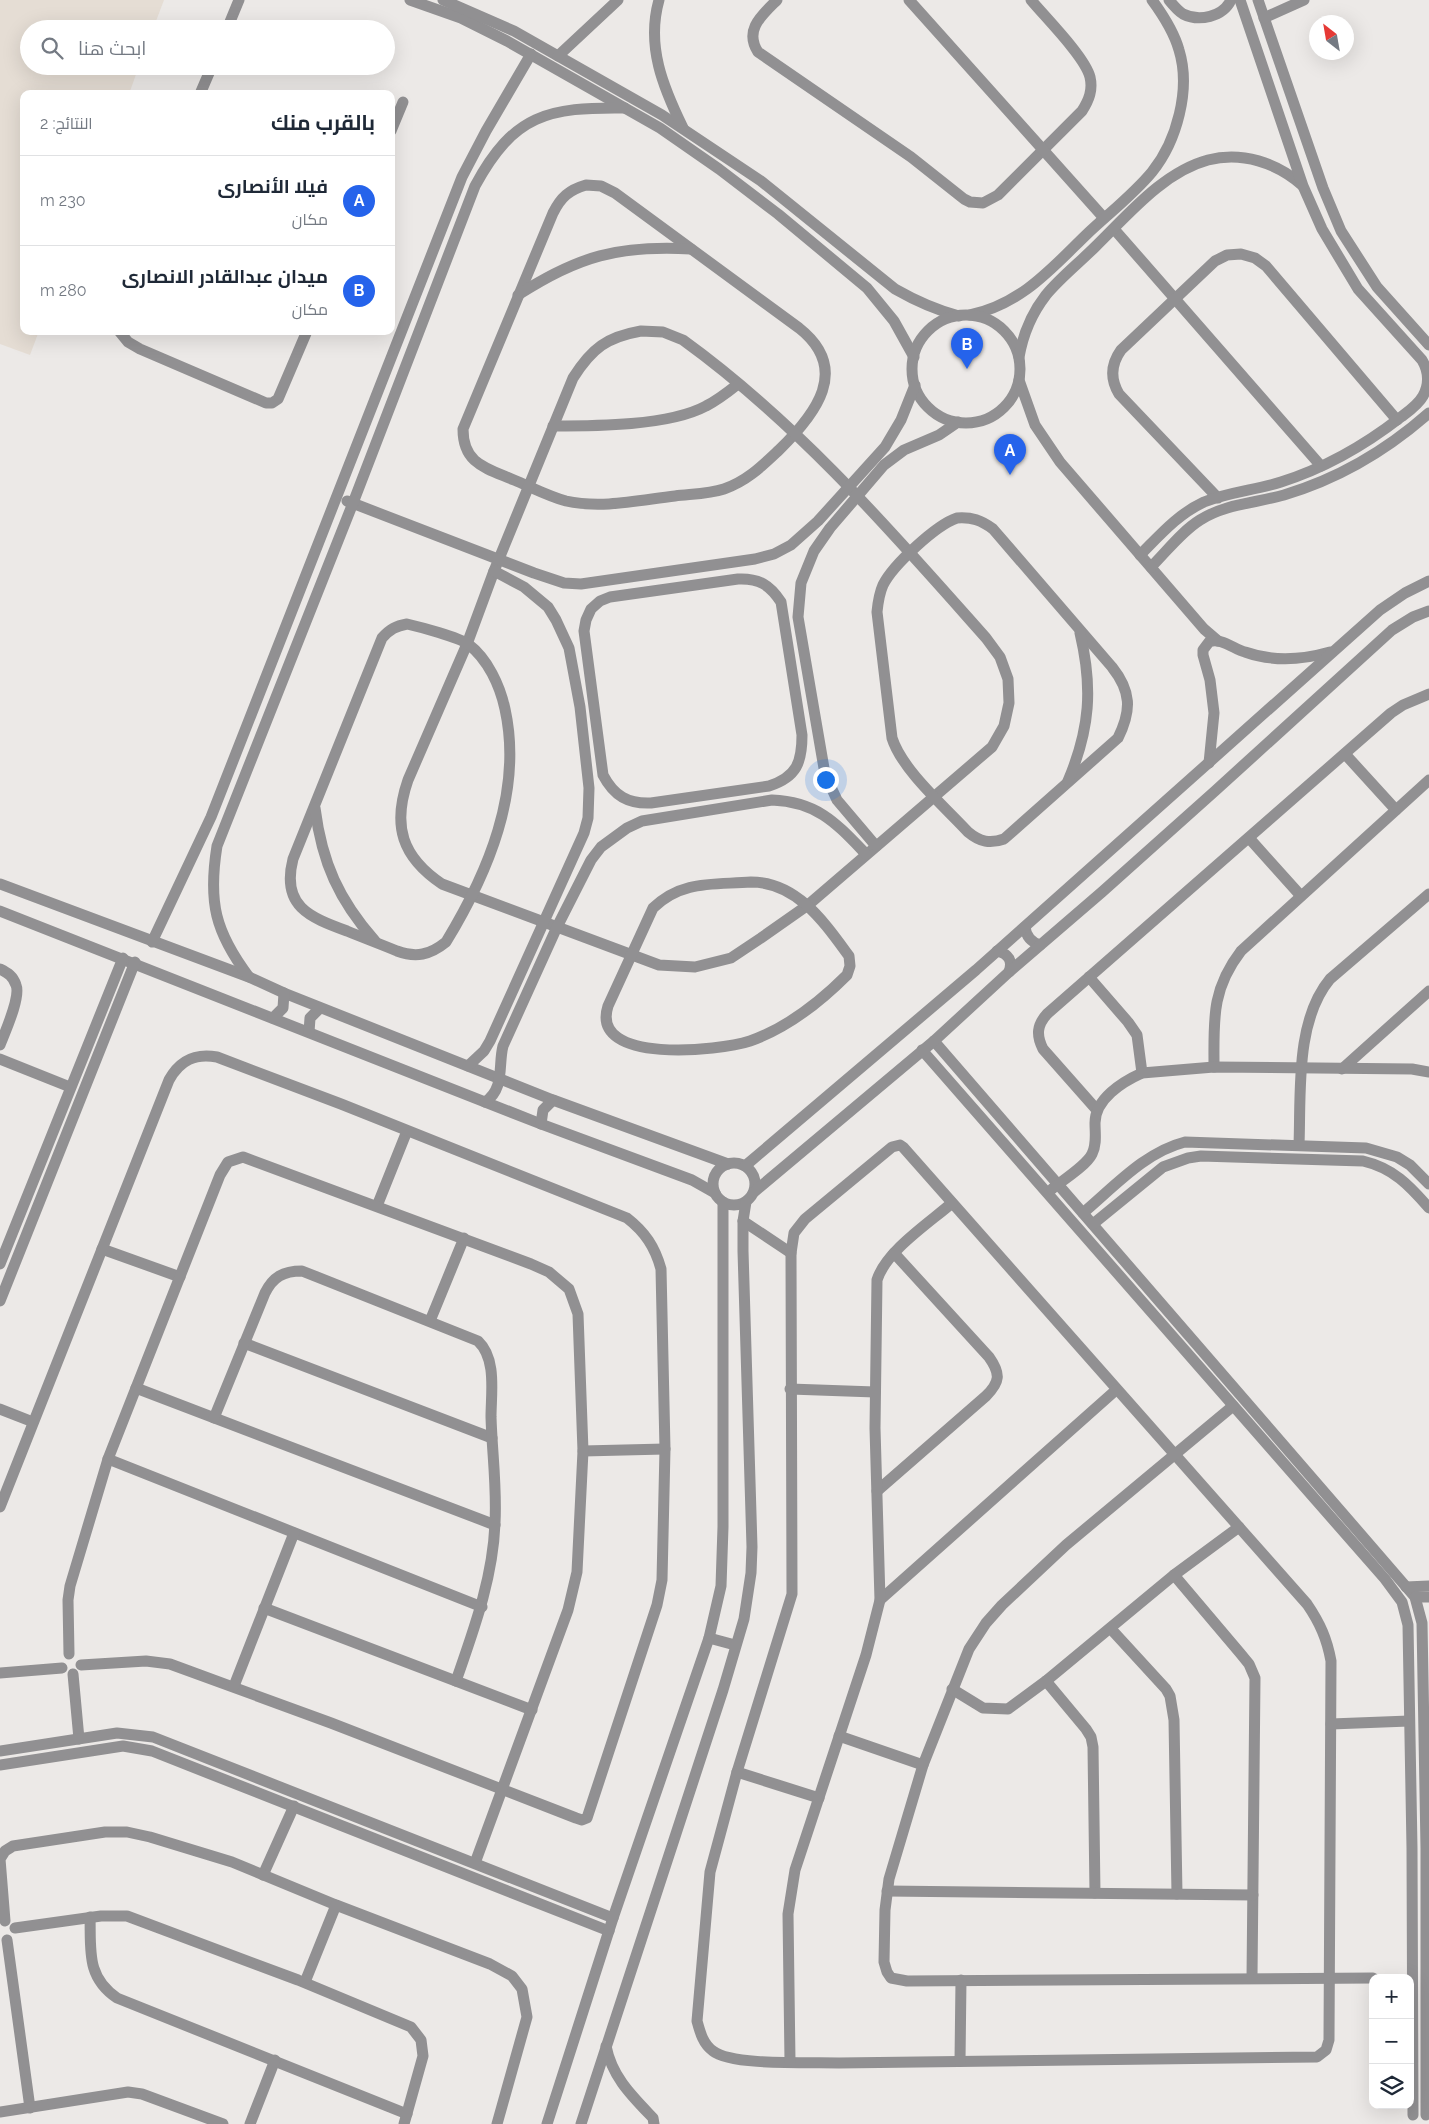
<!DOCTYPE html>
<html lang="ar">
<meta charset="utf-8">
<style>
:root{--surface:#fff;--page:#f6f6f7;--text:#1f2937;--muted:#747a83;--line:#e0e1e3;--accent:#2563eb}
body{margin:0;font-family:Raleway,Cairo,sans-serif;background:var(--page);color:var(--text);direction:rtl}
.controls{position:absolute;right:15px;bottom:15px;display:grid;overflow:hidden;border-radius:10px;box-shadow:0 5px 20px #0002}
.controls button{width:45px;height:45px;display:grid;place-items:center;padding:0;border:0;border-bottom:1px solid var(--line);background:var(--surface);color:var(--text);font:25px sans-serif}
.compass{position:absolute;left:1309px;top:15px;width:45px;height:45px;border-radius:50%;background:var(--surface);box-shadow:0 5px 20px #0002;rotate:329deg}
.you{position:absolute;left:825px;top:779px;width:18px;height:18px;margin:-12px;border:4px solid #fff;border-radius:50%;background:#1a73e8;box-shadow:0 0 0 8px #1a73e833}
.badge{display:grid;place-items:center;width:32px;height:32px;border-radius:50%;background:var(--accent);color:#fff;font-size:16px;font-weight:700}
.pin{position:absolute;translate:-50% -41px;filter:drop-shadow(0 1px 2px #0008)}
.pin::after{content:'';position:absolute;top:26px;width:18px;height:15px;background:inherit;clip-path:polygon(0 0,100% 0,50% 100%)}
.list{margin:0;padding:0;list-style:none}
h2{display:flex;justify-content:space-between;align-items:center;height:65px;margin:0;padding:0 20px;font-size:21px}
h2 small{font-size:16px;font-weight:400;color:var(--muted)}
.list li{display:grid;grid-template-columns:32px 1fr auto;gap:15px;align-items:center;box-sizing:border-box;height:90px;padding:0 20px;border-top:1px solid var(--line)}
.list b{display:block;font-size:19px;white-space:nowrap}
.list p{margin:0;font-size:16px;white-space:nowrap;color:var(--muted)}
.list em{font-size:16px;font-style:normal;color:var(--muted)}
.icon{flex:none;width:28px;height:28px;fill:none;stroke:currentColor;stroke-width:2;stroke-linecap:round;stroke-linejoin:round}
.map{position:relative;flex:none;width:1429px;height:2124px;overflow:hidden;direction:ltr}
.search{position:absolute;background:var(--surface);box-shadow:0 5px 20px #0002;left:20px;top:20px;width:375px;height:55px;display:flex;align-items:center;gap:12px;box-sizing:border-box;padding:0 18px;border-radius:28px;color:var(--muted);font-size:19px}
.panel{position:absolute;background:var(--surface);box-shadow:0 5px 20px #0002;left:20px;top:90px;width:375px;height:245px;border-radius:10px;direction:rtl}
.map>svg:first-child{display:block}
.built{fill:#e5ddd4}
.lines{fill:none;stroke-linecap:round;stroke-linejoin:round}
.minor{stroke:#919092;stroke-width:11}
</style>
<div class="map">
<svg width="1429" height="2124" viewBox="0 0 1429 2124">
<rect width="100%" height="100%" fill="#ece9e7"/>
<path class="built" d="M 0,0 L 164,0 L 153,29 L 29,29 L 29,66 L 139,66 L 129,94 L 24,94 L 24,331 L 39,331 L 30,355 L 0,344 Z"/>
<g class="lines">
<g class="minor">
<path d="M 410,0 L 461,18 L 507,41 L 660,128 L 719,169 L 778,214 L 867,288 L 894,321 L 914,357"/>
<path d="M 443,0 L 514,31 L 662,115 L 761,181 L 895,289 C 916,301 936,310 959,316"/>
<path d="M 659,0 C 646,46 663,87 683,128"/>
<path d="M 777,0 C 761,16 744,30 758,52 L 911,157 L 964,199 L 970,202 L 983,203 L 998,195 L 1082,111 C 1089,100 1093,90 1090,77 C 1085,57 1046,18 1031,0"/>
<path d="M 909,0 L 1104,218"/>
<path d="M 1169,0 C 1173,5 1177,10 1183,14 C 1199,22 1223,17 1231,0"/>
<path d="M 1258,0 L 1323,188 L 1341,231 L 1377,287 L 1429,345"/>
<path d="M 1264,18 L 1304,0"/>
<path d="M 227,29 L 239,0"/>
<path d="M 558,56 L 618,0"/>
<path d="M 200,94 L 212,66"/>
<path d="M 391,131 L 403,102"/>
<path d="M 586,185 L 601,186 L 615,193 L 799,328 C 851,369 816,414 779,450 C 762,466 747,481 724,489 C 709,494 691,494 675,496 C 640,500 602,509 566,501 C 548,496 531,487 514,480 C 486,468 463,464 463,429 L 553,213 C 561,197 569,190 586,185 Z"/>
<path d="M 1114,229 L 1321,466"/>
<path d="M 518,295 C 578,256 619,245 691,249"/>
<path d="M 970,315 C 1021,304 1050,270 1086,235 C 1108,214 1133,195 1152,172 C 1177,141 1191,89 1179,50 C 1174,32 1163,15 1152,0"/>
<circle cx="966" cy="369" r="54"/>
<path d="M 119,331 L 128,342 L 140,349 L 266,403 L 272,403 L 278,399 L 307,331"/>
<path d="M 641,331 L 663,332 L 683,340 C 799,424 892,532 986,638 L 1000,657 L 1008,679 L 1009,703 L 1004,726 L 992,747 L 808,905 L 761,938 L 731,958 L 695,967 L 659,965 L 442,884 C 402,857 392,826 408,780 L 467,644 L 494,571 L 573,378 C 592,348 607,337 641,331 Z"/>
<path d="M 1019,357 C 1023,334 1032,313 1046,295 C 1060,278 1079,263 1095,247 C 1127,216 1163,172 1208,160 C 1242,151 1277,163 1302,185"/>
<path d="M 1019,380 L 1035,425 L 1060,462 L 1204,629 L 1218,641"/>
<path d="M 553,426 C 595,426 669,426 706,406 C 718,400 728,392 738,384"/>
<path d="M 1218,498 L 1119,394 C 1110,379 1111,364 1121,350 L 1215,261 L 1227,255 L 1241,254 L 1255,258 L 1266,266 L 1397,420"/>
<path d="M 347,501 L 534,573 L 564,583 L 581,584 L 755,559 L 774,554 L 791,545 L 818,521 L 885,447 L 901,420 L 915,385"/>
<path d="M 957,518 C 972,517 981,520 993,529 L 1112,667 C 1131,691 1132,710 1118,738 L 1004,839 C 990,844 980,842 968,832 C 945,807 902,770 892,738 L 877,612 C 878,602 879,594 883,585 C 893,565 936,525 957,518 Z"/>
<path d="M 1140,555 C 1160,535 1178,514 1204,502 C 1229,492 1256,490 1281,482 C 1325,468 1365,445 1401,417 C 1409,411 1418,405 1423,396 C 1429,385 1429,372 1422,360 L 1358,289 L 1322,229 L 1303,186 L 1240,0"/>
<path d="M 1151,567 C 1167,551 1181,532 1200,520 C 1225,504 1256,503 1284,495 C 1338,479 1387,450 1429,413"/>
<path d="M 738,579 C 759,578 770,585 781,602 L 802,735 C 802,762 797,777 769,786 L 651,803 C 628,804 614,796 603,775 L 584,631 L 586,620 L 591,609 L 600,601 L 610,597 Z"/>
<path d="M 407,624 C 420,627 458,637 468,644 C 488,659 500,686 505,709 C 523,791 488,873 446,942 C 430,955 416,958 397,951 C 380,944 364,938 347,931 C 309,917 281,906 293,859 L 382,638 C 390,629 396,626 407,624 Z"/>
<path d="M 1345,754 L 1396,810"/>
<path d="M 1209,763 L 1214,713 L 1210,680 L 1203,655 L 1203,650 L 1209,642 C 1220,637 1234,649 1245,652 C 1273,662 1302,660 1330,652"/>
<path d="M 1068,781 C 1090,729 1093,688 1080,633"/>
<path d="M 315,808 C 322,863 339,900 375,941"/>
<path d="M 1249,838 L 1301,896"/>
<path d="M 876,846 L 837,800 L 825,774 L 798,617 L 801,583 L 814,551 L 830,528 L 884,465 L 904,450 L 939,435 L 958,422"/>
<path d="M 751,882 C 797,882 824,922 849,956 L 850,966 L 847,975 C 820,1002 787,1028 750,1041 C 720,1051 589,1065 608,1006 L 653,908 C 682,880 713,885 751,882 Z"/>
<path d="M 0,884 L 249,977 L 284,993 L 553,1100 L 728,1164"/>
<path d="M 0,911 L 541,1124 L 692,1180 L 715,1193"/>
<path d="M 1025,927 C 1026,936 1031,942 1040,945"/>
<path d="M 152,942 L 211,817 L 462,177 L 486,131 L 531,54"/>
<path d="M 997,951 C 1009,954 1013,961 1009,972"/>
<path d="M 0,969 C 8,973 13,976 16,985 C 21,997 5,1032 0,1045"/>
<path d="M 249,977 C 215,932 208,902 217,846 L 353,503 L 475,186 C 514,114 548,107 625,108"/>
<path d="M 1089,977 L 1128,1022 L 1137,1035 L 1142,1073"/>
<path d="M 273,1018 L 283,1008 L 284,993"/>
<path d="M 309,1032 L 310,1018 L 320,1008"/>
<path d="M 934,1041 L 1415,1597 L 1422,1623 L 1426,1848 L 1426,2115"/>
<path d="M 922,1050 L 1385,1579 L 1402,1602 L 1408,1625 L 1412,1848 L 1413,2115"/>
<path d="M 0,1059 L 70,1087"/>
<path d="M 468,1066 L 484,1051 L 490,1041 L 584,833 L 588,818 L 589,788 L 580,707 L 569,648 L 556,620 L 548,607 L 524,587 L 494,571"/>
<path d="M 1214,1067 C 1214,1020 1211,990 1241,951 L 1429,780"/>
<path d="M 1342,1069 L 1429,991"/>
<path d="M 485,1102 C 505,1089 498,1065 503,1046 L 557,927 L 591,860 L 601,847 L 627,828 L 642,821 L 772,800 C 818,802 836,823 866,854"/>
<path d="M 1096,1109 L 1043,1049 C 1036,1035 1037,1025 1047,1014 L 1391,713 L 1403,705 L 1429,694"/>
<path d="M 541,1124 L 543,1110 L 553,1100"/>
<path d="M 900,1145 L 903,1147 L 1307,1604 C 1320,1623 1327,1639 1331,1661 L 1329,2040 L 1326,2050 L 1317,2057 L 839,2063 C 813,2062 731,2066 713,2051 C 703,2044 700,2032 697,2021 L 710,1872 L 737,1772 L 792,1594 L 791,1253 L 794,1233 L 805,1219 L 892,1147 Z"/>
<path d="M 1299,1145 C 1301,1093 1295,1021 1330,979 L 1429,894"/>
<circle cx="734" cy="1184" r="21"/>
<path d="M 745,1166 L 976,970 L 1380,610 L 1405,593 L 1429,581"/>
<path d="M 1052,1189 C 1063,1180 1086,1166 1092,1154 C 1097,1144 1095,1133 1095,1123 C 1095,1099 1122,1082 1142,1073 L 1214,1067 L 1412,1069 L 1429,1072"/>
<path d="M 754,1192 L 934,1041 L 1009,972 L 1102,892 L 1215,791 L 1392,630 L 1413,617 L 1429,611"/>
<path d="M 377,1206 L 407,1131"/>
<path d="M 1083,1213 C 1114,1187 1145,1152 1185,1142 L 1366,1148 L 1397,1157 L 1410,1165 L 1429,1184"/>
<path d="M 743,1221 L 791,1253"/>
<path d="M 1093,1224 L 1163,1167 L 1188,1158 L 1201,1156 L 1363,1161 C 1393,1168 1409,1185 1429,1208"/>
<path d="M 102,1249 L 180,1277"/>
<path d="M 0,1264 L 123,958"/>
<path d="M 0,1301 L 135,962"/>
<path d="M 430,1321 L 464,1238"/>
<path d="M 244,1343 L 492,1438"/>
<path d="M 136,1388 L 495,1525"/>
<path d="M 790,1389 L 875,1392"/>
<path d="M 1233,1406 L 1066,1545 L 1002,1605 L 986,1623 L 969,1649 L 923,1765 L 889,1879 L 885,1910 L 884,1962 L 887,1972 L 891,1978 L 907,1981 L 1373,1978"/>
<path d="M 0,1409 L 33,1422"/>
<path d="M 214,1418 L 265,1293 C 273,1277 283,1271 302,1271 L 478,1341 C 497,1359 491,1393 491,1417 C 492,1452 497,1487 495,1523 C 493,1578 474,1629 456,1681"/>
<path d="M 583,1451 L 665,1449"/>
<path d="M 108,1459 L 482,1607"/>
<path d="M 877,1491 L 986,1396 C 1000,1382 1001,1374 989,1357 L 894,1253"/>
<path d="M 0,1507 L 169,1080 C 180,1060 195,1053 217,1057 L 341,1104 L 627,1218 C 645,1232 655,1247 661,1269 L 665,1449 L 662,1580 L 657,1605 L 587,1818 L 582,1820 L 576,1818 L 331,1723 L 170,1664 L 146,1661 L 81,1665"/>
<path d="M 1174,1575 L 1240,1653 L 1249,1664 L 1255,1678 L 1252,1978"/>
<path d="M 1406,1587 L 1429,1586"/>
<path d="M 1415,1597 L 1429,1597"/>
<path d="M 880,1600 L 1116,1390"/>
<path d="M 264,1608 L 532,1710"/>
<path d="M 1111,1629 L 1166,1689 L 1170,1696 L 1174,1720 L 1177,1894"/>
<path d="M 709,1638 L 735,1645"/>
<path d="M 69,1654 L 68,1600 L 70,1586 L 108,1459 L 220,1175 L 228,1162 L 243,1157 L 531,1264 L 549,1272 L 569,1289 L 578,1314 L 583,1451 L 577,1572 L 568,1610 L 475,1863"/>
<path d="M 0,1673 L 62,1668"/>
<path d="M 73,1674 L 79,1739"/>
<path d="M 1046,1681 L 1174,1575 L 1239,1527"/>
<path d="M 234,1686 L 294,1533"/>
<path d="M 952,1689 L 983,1708 L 1008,1709 L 1046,1681 L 1086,1729 L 1091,1737 L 1093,1747 L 1095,1893"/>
<path d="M 1331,1724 L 1409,1721"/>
<path d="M 839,1736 L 923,1765"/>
<path d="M 0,1751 L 117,1733 L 153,1737 L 613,1918"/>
<path d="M 0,1765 L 123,1746 L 152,1751 L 609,1931"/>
<path d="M 737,1772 L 819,1798"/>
<path d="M 263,1875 L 294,1806"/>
<path d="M 887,1891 L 1253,1895"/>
<path d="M 90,1917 C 91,1950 86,1977 117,1998 L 407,2114"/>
<path d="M 5,1921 L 0,1859 L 5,1851 L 13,1846 L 105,1832 L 127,1832 L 150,1837 L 232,1862 L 336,1905 L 490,1964 L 512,1976 L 522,1989 L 527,2017 L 497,2124"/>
<path d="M 15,1928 L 101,1916 L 127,1916 L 298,1980 L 411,2027 L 421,2040 L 423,2056 L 404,2124"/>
<path d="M 7,1940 L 30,2108"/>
<path d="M 305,1982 L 336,1905"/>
<path d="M 606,2046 C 612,2077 632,2096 653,2118 L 654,2124"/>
<path d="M 790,2061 L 788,1914 L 795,1870 L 866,1655 L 880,1600 L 875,1428 L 877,1280 C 886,1251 929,1223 952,1203"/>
<path d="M 960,2061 L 961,1980"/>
<path d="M 0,2112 L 128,2092 L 142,2094 L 223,2124"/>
<path d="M 250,2124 L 275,2060"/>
<path d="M 547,2124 L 613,1918 L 709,1638 L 721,1586 L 723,1527 L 723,1202"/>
<path d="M 581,2124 L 723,1690 L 744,1619 L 751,1573 L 752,1547 L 743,1251 L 743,1221 L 746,1202"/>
</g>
</g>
</svg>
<div class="controls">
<button>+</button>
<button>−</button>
<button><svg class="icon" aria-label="layers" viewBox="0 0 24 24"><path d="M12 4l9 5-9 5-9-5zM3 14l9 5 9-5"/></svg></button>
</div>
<svg class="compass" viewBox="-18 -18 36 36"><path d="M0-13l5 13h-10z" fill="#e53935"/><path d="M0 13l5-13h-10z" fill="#747a83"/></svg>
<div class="you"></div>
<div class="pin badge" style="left:1010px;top:475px">A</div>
<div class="pin badge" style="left:967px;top:369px">B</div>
<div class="search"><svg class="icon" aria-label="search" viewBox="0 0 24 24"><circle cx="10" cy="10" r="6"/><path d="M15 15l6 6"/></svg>ابحث هنا</div>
<section class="panel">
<h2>بالقرب منك<small>النتائج: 2</small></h2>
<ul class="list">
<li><span class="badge">A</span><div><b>فيلا الأنصارى</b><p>مكان</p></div><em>230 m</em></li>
<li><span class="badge">B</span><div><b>ميدان عبدالقادر الانصارى</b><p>مكان</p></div><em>280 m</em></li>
</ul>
</section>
</div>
